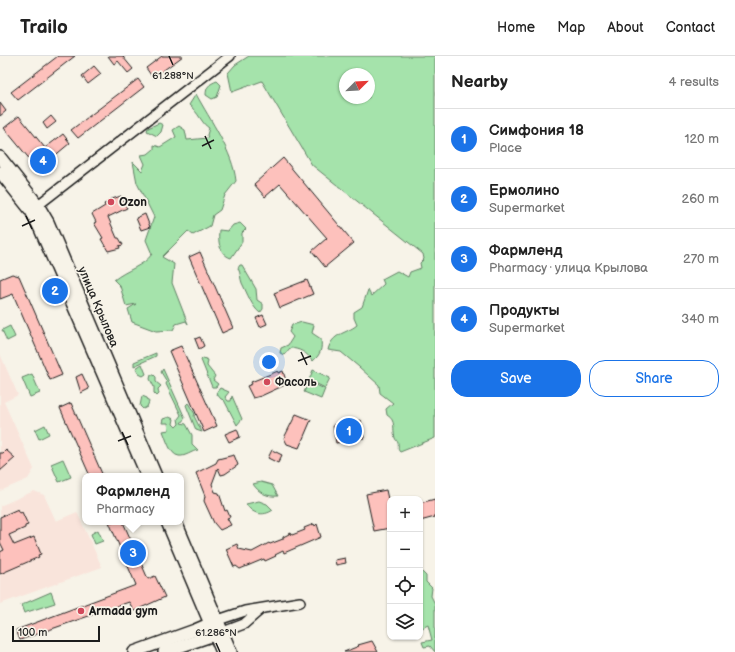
<!DOCTYPE html>
<meta charset="utf-8">
<style>
:root{--surface:#fff;--page:#f6f6f6;--text:#222;--muted:#767676;--line:#e0e0e0;--accent:#1a73e8}
body{margin:0;font-family:"Balsamiq Sans",sans-serif;background:var(--page);color:var(--text)}
.controls{position:absolute;right:12px;bottom:12px;display:grid;overflow:hidden;border-radius:8px;box-shadow:0 1px 3px #0004}
.controls button{width:36px;height:36px;display:grid;place-items:center;padding:0;border:0;border-bottom:1px solid var(--line);background:var(--surface);color:var(--text);font:20px sans-serif}
.compass{position:absolute;left:339px;top:12px;width:36px;height:36px;border-radius:50%;background:var(--surface);box-shadow:0 1px 3px #0004;rotate:66deg}
.scale{position:absolute;left:12px;bottom:10px;width:88px;box-sizing:border-box;padding-left:4px;border:2px solid #1c1c1c;border-top:0;font-size:11px;line-height:14px;white-space:nowrap;color:#1c1c1c;-webkit-text-stroke:3px #f7f3e8;paint-order:stroke}
.you{position:absolute;left:269px;top:306px;width:14px;height:14px;margin:-10px;border:3px solid #fff;border-radius:50%;background:#1a73e8;box-shadow:0 0 0 6px #1a73e833}
.badge{display:grid;place-items:center;width:26px;height:26px;border-radius:50%;background:var(--accent);color:#fff;font-size:13px;font-weight:700}
.pin{position:absolute;translate:-50% -50%;border:2px solid #fff;box-shadow:0 1px 4px #0006}
.popup{position:absolute;left:82px;top:417px;width:102px;height:52px;box-sizing:border-box;display:grid;place-content:center;border-radius:8px;background:var(--surface);filter:drop-shadow(0 1px 3px #0005);font-size:13px;white-space:nowrap;color:var(--muted)}
.popup b{font-size:15px;color:var(--text)}
.popup::after{content:'';position:absolute;left:50%;top:100%;margin-left:-8px;border:8px solid transparent;border-top-color:var(--surface)}
.list{margin:0;padding:0;list-style:none}
h2{display:flex;justify-content:space-between;align-items:center;height:52px;margin:0;padding:0 16px;font-size:17px}
h2 small{font-size:13px;font-weight:400;color:var(--muted)}
.list li{display:grid;grid-template-columns:26px 1fr auto;gap:12px;align-items:center;box-sizing:border-box;height:60px;padding:0 16px;border-top:1px solid var(--line)}
.list b{display:block;font-size:15px;white-space:nowrap}
.list p{margin:0;font-size:13px;white-space:nowrap;color:var(--muted)}
.list em{font-size:13px;font-style:normal;color:var(--muted)}
.actions{display:flex;gap:8px;padding:12px 16px}
.actions a{flex:1;padding:9px 0;border:1px solid var(--accent);border-radius:16px;text-align:center;font-size:14px;color:var(--accent)}
.actions .main{background:var(--accent);color:#fff}
.icon{flex:none;width:22px;height:22px;fill:none;stroke:currentColor;stroke-width:2;stroke-linecap:round;stroke-linejoin:round}
.map{position:relative;flex:none;width:435px;height:596px;overflow:hidden}
header{display:flex;align-items:center;gap:24px;box-sizing:border-box;height:56px;padding:0 20px;background:var(--surface);border-bottom:1px solid var(--line)}
header strong{font-size:19px}
nav{display:flex;gap:22px;margin-inline-start:auto;font-size:14px}
main{display:flex}
aside{flex:1;background:var(--surface)}
.map>svg:first-child{display:block}
.built{fill:#f9e4db}
.green{fill:#a5e3ab;stroke:#608064;fill-rule:evenodd}
.building{fill:#fdc1bc;stroke:#1c1c1c}
.lines{fill:none;stroke-linecap:round;stroke-linejoin:round}
.minor-casing{stroke:#1c1c1c;stroke-width:12}
.major-casing{stroke:#1c1c1c;stroke-width:14}
.minor{stroke:#f7f3e8;stroke-width:9}
.major{stroke:#f7f3e8;stroke-width:11}
.ticks{fill:none;stroke:#1c1c1c;stroke-width:1.5}
.poi-dot{fill:#d1495b;stroke:#f7f3e8;stroke-width:1.5}
.labels{text-anchor:middle;dominant-baseline:central;stroke-width:3.5;stroke-linejoin:round;paint-order:stroke}
.poi-label{font-size:12px;font-weight:bold;fill:#1c1c1c;stroke:#f7f3e8;text-anchor:start}
.street-label{font-size:12px;fill:#1c1c1c;stroke:#f7f3e8}
.ticks-label{font-size:10px;text-anchor:middle;fill:#1c1c1c;stroke:#f7f3e8;stroke-width:3.5;stroke-linejoin:round;paint-order:stroke}
</style>
<header>
<strong>Trailo</strong>
<nav><a>Home</a><a>Map</a><a>About</a><a>Contact</a></nav>
</header>
<main>
<div class="map">
<svg width="435" height="596" viewBox="0 0 435 596">
<rect width="100%" height="100%" fill="#f7f3e8"/>
<filter id="ink" filterUnits="userSpaceOnUse"><feTurbulence type="fractalNoise" baseFrequency=".025" numOctaves="2"/><feDisplacementMap in="SourceGraphic" scale="8" xChannelSelector="R" yChannelSelector="G"/><feConvolveMatrix kernelMatrix="1 2 1 2 8 2 1 2 1" color-interpolation-filters="sRGB"/></filter>
<g filter="url(#ink)">
<g class="built">
<path d="M 0,298 L 18,339 L 4,346 L 34,413 L 28,423 L 0,435 Z"/>
<path d="M 34,435 L 44,439 L 56,465 L 77,456 L 102,511 L 0,548 L 0,450 Z"/>
</g>
<g class="green">
<path d="M 249,0 L 435,0 L 435,382 L 400,396 C 397,393 399,392 398,387 C 397,384 396,385 395,382 C 392,373 397,365 387,359 L 386,353 L 393,347 L 380,337 L 379,329 L 359,311 L 341,296 L 328,294 C 332,277 346,278 357,269 L 354,262 L 354,256 L 362,251 L 368,234 L 371,240 L 384,228 L 382,223 L 397,215 L 408,221 L 410,216 L 421,212 L 420,207 L 424,203 L 423,198 L 312,109 L 262,25 L 232,36 L 228,17 L 235,9 ZM 345,18 L 369,18 L 369,42 L 345,42 Z"/>
<path d="M 217,25 L 221,29 L 217,41 L 212,43 L 206,39 C 206,31 209,28 217,25 Z"/>
<path d="M 196,38 C 210,64 233,96 236,125 L 225,139 L 220,154 L 213,159 L 210,170 L 193,179 L 188,175 L 162,201 L 174,208 L 172,227 L 188,268 L 186,265 L 176,268 L 173,274 L 156,275 L 132,266 L 128,253 L 136,248 L 126,250 L 120,230 L 114,224 C 126,214 144,210 152,198 L 146,184 L 154,161 L 137,127 L 133,106 L 142,115 L 145,108 L 141,99 L 148,98 L 154,93 L 154,89 L 160,91 L 176,81 L 173,74 L 179,70 L 185,74 L 187,84 L 208,82 L 207,79 L 209,72 C 202,68 199,57 189,49 Z"/>
<path d="M 159,67 L 163,69 L 161,76 L 157,80 L 147,75 L 148,72 Z"/>
<path d="M 240,167 L 246,173 L 242,177 L 242,186 L 231,202 C 219,198 218,186 219,174 L 228,175 L 233,169 Z"/>
<path d="M 240,209 L 242,209 L 256,233 L 257,244 L 263,248 L 263,253 L 260,257 C 252,251 247,237 242,227 C 240,222 241,218 238,212 Z"/>
<path d="M 302,266 L 314,269 L 312,277 L 321,283 C 322,293 321,298 313,305 C 306,296 300,293 290,292 L 284,299 L 280,297 L 281,292 L 288,289 L 293,281 L 289,276 L 292,269 Z"/>
<path d="M 10,270 L 15,281 L 7,285 L 2,274 Z"/>
<path d="M 156,297 L 156,300 L 134,310 L 134,306 Z"/>
<path d="M 203,302 L 208,304 L 207,310 L 215,320 L 213,324 L 218,328 L 216,331 L 212,331 L 201,304 Z"/>
<path d="M 142,308 L 146,318 L 143,320 L 139,318 L 136,312 Z"/>
<path d="M 163,313 L 185,362 L 181,367 L 186,368 L 192,379 L 192,388 L 198,394 C 192,395 185,401 179,400 C 170,399 166,382 163,375 L 169,374 L 168,367 L 162,367 L 163,363 L 169,361 L 174,363 L 173,368 L 176,371 L 179,368 L 178,363 L 181,359 L 166,328 L 167,326 L 161,316 Z"/>
<path d="M 313,314 L 330,322 L 325,332 L 309,324 Z"/>
<path d="M 32,318 L 40,337 L 30,341 L 22,322 Z"/>
<path d="M 151,319 L 154,319 L 156,321 L 156,326 L 161,330 L 158,333 L 159,338 L 157,340 L 154,337 L 154,331 L 150,323 Z"/>
<path d="M 309,326 L 325,333 L 321,343 L 304,336 Z"/>
<path d="M 220,332 L 229,336 L 225,341 L 228,345 L 231,345 L 232,340 L 242,363 L 237,369 L 224,344 L 221,343 L 216,337 Z"/>
<path d="M 142,340 L 147,342 L 149,346 L 147,351 L 143,353 L 140,350 Z"/>
<path d="M 188,347 L 195,358 L 194,360 L 202,376 L 196,374 L 186,349 Z"/>
<path d="M 45,369 L 49,378 L 39,383 L 35,374 Z"/>
<path d="M 63,403 L 71,421 L 59,426 L 51,408 Z"/>
<path d="M 261,426 L 272,429 L 278,440 C 267,441 259,437 253,428 Z"/>
<path d="M 259,445 L 267,448 L 273,454 C 263,461 252,458 246,448 Z"/>
<path d="M 98,474 L 103,485 L 95,488 L 91,478 Z"/>
<path d="M 420,514 L 426,520 L 426,526 L 432,532 L 431,540 L 435,548 L 435,596 L 430,590 L 424,591 L 422,586 L 432,584 L 428,569 L 420,573 Z"/>
<path d="M 51,536 L 55,547 L 24,557 L 21,549 Z"/>
</g>
<g class="building">
<path d="M 58,0 L 75,0 L 18,44 L 11,36 Z"/>
<path d="M 108,0 L 125,0 L 123,1 L 133,13 L 128,17 L 118,5 L 114,8 Z"/>
<path d="M 162,0 L 183,0 L 153,22 L 146,12 Z"/>
<path d="M 94,10 L 101,18 L 88,28 L 82,20 Z"/>
<path d="M 138,23 L 144,31 L 78,82 L 71,74 Z"/>
<path d="M 0,47 L 6,55 L 0,60 Z"/>
<path d="M 19,60 L 45,92 L 63,78 L 70,87 L 46,107 L 40,107 L 38,110 L 32,106 L 4,72 Z"/>
<path d="M 51,60 L 56,66 L 47,73 L 43,67 Z"/>
<path d="M 283,102 L 354,187 L 325,211 L 312,195 L 327,182 L 280,128 L 265,141 L 254,128 Z"/>
<path d="M 121,140 L 127,152 L 108,161 L 117,182 L 119,182 L 123,189 L 119,190 L 120,192 L 108,195 L 101,183 L 103,182 L 94,167 L 96,166 L 92,158 L 105,150 L 104,148 L 110,146 L 109,144 Z"/>
<path d="M 145,158 L 150,171 L 141,174 L 136,162 Z"/>
<path d="M 200,196 L 233,272 L 222,277 L 189,201 Z"/>
<path d="M 12,218 L 19,220 L 62,319 L 50,324 L 13,238 L 0,243 L 0,223 Z"/>
<path d="M 307,224 L 313,238 L 280,252 L 274,237 Z"/>
<path d="M 263,259 L 267,268 L 260,271 L 256,262 Z"/>
<path d="M 200,281 L 204,290 L 199,293 L 195,283 Z"/>
<path d="M 181,290 L 217,370 L 204,376 L 169,295 Z"/>
<path d="M 278,315 L 278,317 L 283,315 L 287,328 L 261,340 L 253,342 L 247,330 L 252,328 L 251,326 Z"/>
<path d="M 82,318 L 89,333 L 81,337 L 76,321 Z"/>
<path d="M 71,347 L 103,420 L 90,420 L 60,352 Z"/>
<path d="M 296,358 L 311,364 L 299,392 L 287,388 L 284,382 Z"/>
<path d="M 361,364 L 364,382 L 336,387 L 333,369 Z"/>
<path d="M 237,373 L 240,381 L 229,386 L 225,378 Z"/>
<path d="M 6,394 L 15,402 L 0,415 L 0,397 L 3,397 Z"/>
<path d="M 272,394 L 282,399 L 278,407 L 268,402 Z"/>
<path d="M 234,399 L 238,409 L 225,418 L 221,419 L 218,412 L 212,428 L 215,436 L 219,437 L 225,455 L 227,454 L 230,461 L 227,462 L 231,469 L 220,474 L 214,467 L 204,445 L 205,440 L 196,417 L 216,407 L 218,403 Z"/>
<path d="M 386,434 L 390,452 L 390,472 L 374,475 L 366,438 Z"/>
<path d="M 435,443 L 435,461 L 420,465 L 420,447 Z"/>
<path d="M 18,453 L 20,457 L 22,456 L 28,469 L 25,470 L 25,472 L 9,479 L 14,489 L 34,481 L 41,498 L 38,499 L 39,501 L 0,518 L 0,496 L 4,494 L 0,486 L 0,461 Z"/>
<path d="M 109,466 L 123,466 L 148,523 L 155,520 L 165,541 L 134,555 L 129,546 L 20,584 L 16,574 L 136,529 Z"/>
<path d="M 314,468 L 315,470 L 317,468 L 321,481 L 284,497 L 283,495 L 275,499 L 276,500 L 265,505 L 264,503 L 240,513 L 236,510 L 234,511 L 226,493 L 237,488 L 239,493 L 252,496 L 269,487 L 270,488 L 283,483 L 283,481 L 291,477 L 292,479 L 305,474 L 304,472 Z"/>
<path d="M 345,502 L 346,507 L 336,509 L 335,504 Z"/>
<path d="M 372,585 L 378,596 L 344,596 L 359,590 L 358,589 Z"/>
</g>
<g class="lines">
<defs>
<g id="minor">
<path d="M 33,153 L 230,0"/>
<path d="M 218,564 L 245,555 L 300,546"/>
<path d="M 223,576 L 244,568 L 260,554"/>
</g>
<g id="major">
<path d="M 0,101 L 38,149 L 48,166 L 156,420"/>
<path d="M 0,116 L 31,155 L 40,173 L 147,420"/>
<path d="M 167,466 L 222,596"/>
<path d="M 176,466 L 231,596"/>
<path d="M 134,596 L 195,574 L 216,565"/>
<path d="M 164,596 L 220,577"/>
</g>
</defs>
<use href="#minor" class="minor-casing"/>
<use href="#major" class="major-casing"/>
<use href="#minor" class="minor"/>
<use href="#major" class="major"/>
</g>
</g>
<path class="ticks" d="M 169,0 L 173,9M 205,80 L 211,93M 202,90 L 214,84M 26,160 L 32,173M 22,170 L 35,164M 301,296 L 307,309M 298,305 L 311,300M 122,376 L 128,389M 118,385 L 131,380M 216,587 L 220,596"/>
<g class="poi-dot">
<circle cx="111" cy="146" r="4"/>
<circle cx="267" cy="326" r="4"/>
<circle cx="81" cy="555" r="4"/>
</g>
<g class="labels">
<g class="poi-label">
<text x="119" y="146">Ozon</text>
<text x="275" y="326">Фасоль</text>
<text x="89" y="555">Armada gym</text>
</g>
<g class="street-label">
<text transform="translate(98 251) rotate(67)">улица Крылова</text>
</g>
</g>
<g class="ticks-label">
<text x="173" y="23">61.288°N</text>
<text x="216" y="580">61.286°N</text>
</g>
</svg>
<div class="controls">
<button>+</button>
<button>−</button>
<button><svg class="icon" aria-label="locate" viewBox="0 0 24 24"><circle cx="12" cy="12" r="6"/><path d="M12 2v4M12 18v4M2 12h4M18 12h4"/></svg></button>
<button><svg class="icon" aria-label="layers" viewBox="0 0 24 24"><path d="M12 4l9 5-9 5-9-5zM3 14l9 5 9-5"/></svg></button>
</div>
<svg class="compass" viewBox="-18 -18 36 36"><path d="M0-13l5 13h-10z" fill="#e53935"/><path d="M0 13l5-13h-10z" fill="#767676"/></svg>
<div class="scale">100 m</div>
<div class="you"></div>
<div class="pin badge" style="left:349px;top:375px">1</div>
<div class="pin badge" style="left:55px;top:235px">2</div>
<div class="pin badge" style="left:133px;top:497px">3</div>
<div class="popup"><b>Фармленд</b>Pharmacy</div>
<div class="pin badge" style="left:43px;top:105px">4</div>
</div>
<aside>
<h2>Nearby<small>4 results</small></h2>
<ul class="list">
<li><span class="badge">1</span><div><b>Симфония 18</b><p>Place</p></div><em>120 m</em></li>
<li><span class="badge">2</span><div><b>Ермолино</b><p>Supermarket</p></div><em>260 m</em></li>
<li><span class="badge">3</span><div><b>Фармленд</b><p>Pharmacy · улица Крылова</p></div><em>270 m</em></li>
<li><span class="badge">4</span><div><b>Продукты</b><p>Supermarket</p></div><em>340 m</em></li>
</ul>
<div class="actions"><a class="main">Save</a><a>Share</a></div>
</aside>
</main>
